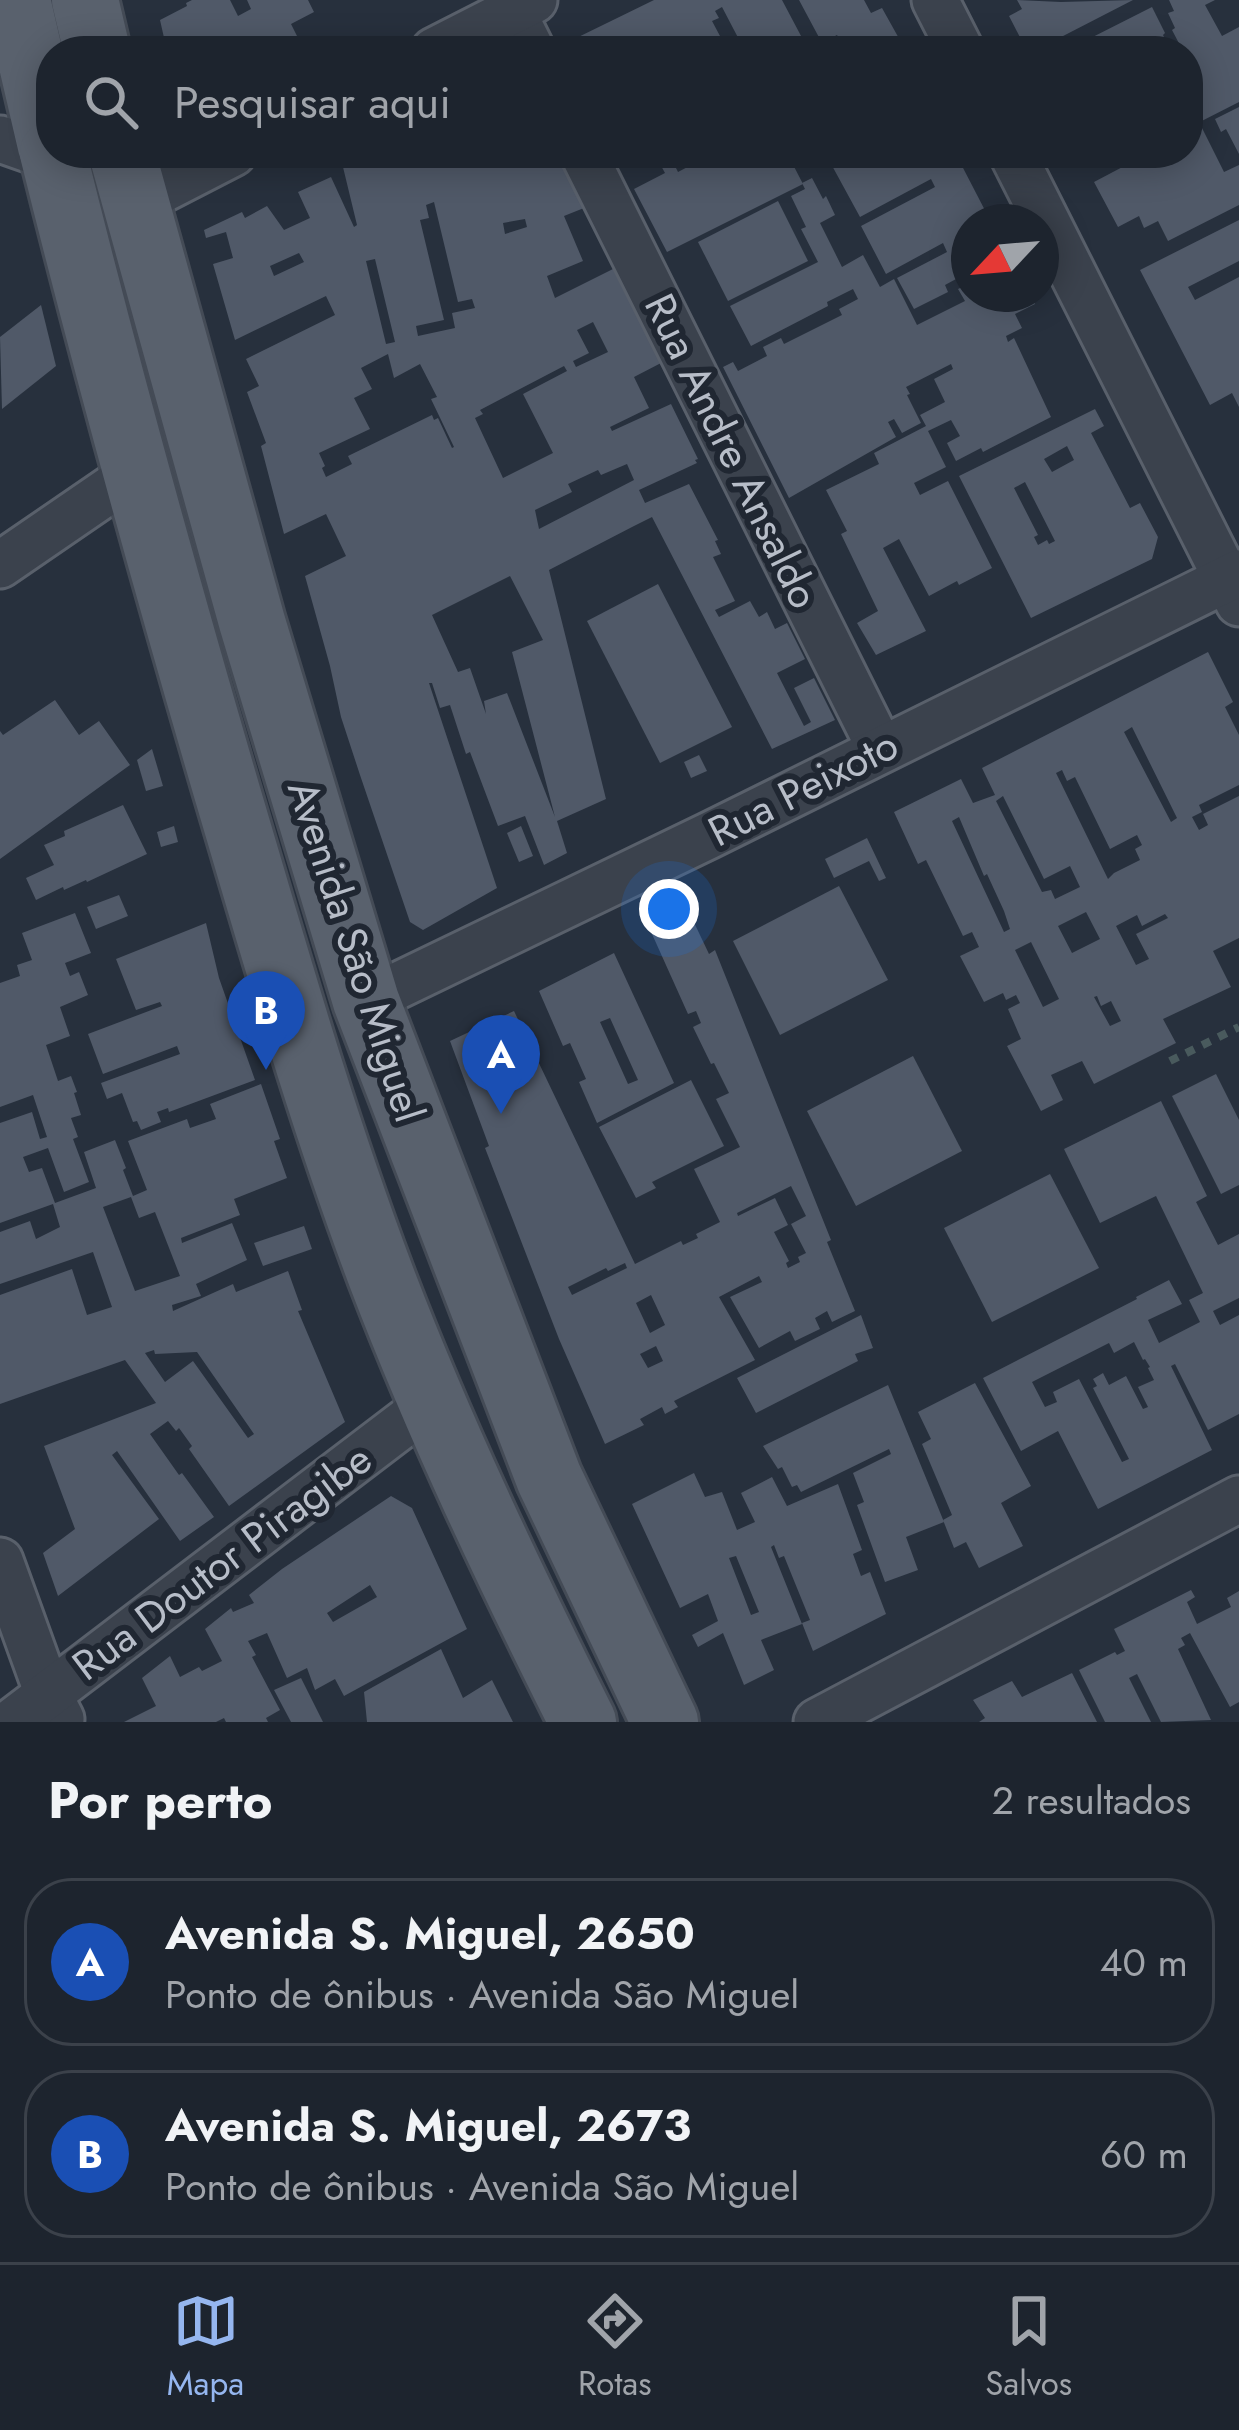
<!DOCTYPE html>
<html lang="pt">
<meta charset="utf-8">
<style>
:root{--surface:#1d242e;--page:#2a303a;--text:#f1f3f6;--muted:#a0a4aa;--line:#3b414a;--accent:#95b6ef}
body{margin:0;font-family:Jost,sans-serif;background:var(--page);color:var(--text)}
.compass{position:absolute;left:951px;top:204px;width:108px;height:108px;border-radius:50%;background:var(--surface);box-shadow:0 6px 30px #0003;rotate:244deg}
.you{position:absolute;left:669px;top:909px;width:42px;height:42px;margin:-30px;border:9px solid #fff;border-radius:50%;background:#1a73e8;box-shadow:0 0 0 18px #1a73e833}
.badge{display:grid;place-items:center;width:78px;height:78px;border-radius:50%;background:var(--accent);color:#fff;font-size:39px;font-weight:700}
.pin{position:absolute;translate:-50% -99px;filter:drop-shadow(0 3px 6px #0008)}
.pin::after{content:'';position:absolute;top:63px;width:42px;height:36px;background:inherit;clip-path:polygon(0 0,100% 0,50% 100%)}
.list{margin:0;padding:0;list-style:none}
h2{display:flex;justify-content:space-between;align-items:center;height:156px;margin:0;padding:0 48px;font-size:51px}
h2 small{font-size:39px;font-weight:400;color:var(--muted)}
.list li{display:grid;grid-template-columns:78px 1fr auto;gap:36px;align-items:center;box-sizing:border-box;height:168px;margin:0 24px 24px;padding:0 24px;border:3px solid var(--line);border-radius:48px}
.list b{display:block;font-size:45px;white-space:nowrap}
.list p{margin:0;font-size:39px;white-space:nowrap;color:var(--muted)}
.list em{font-size:39px;font-style:normal;color:var(--muted)}
.icon{flex:none;width:66px;height:66px;fill:none;stroke:currentColor;stroke-width:2;stroke-linecap:round;stroke-linejoin:round}
.map{position:relative;flex:none;width:1239px;height:1722px;overflow:hidden}
.search{position:absolute;background:var(--surface);box-shadow:0 6px 30px #0003;left:36px;right:36px;top:36px;height:132px;display:flex;align-items:center;gap:30px;box-sizing:border-box;padding:0 42px;border-radius:48px;color:var(--muted);font-size:45px}
.sheet{height:540px;background:var(--surface)}
nav{display:flex;justify-content:space-around;align-items:center;box-sizing:border-box;height:168px;border-top:3px solid var(--line);background:var(--surface);font-size:33px;color:var(--muted)}
nav a{display:grid;justify-items:center;gap:6px}
nav .on{color:var(--accent)}
.map>svg:first-child{display:block}
.building{fill:#505968;fill-rule:evenodd}
.lines{fill:none;stroke-linecap:round;stroke-linejoin:round}
.minor-casing{stroke:#59606b;stroke-width:51}
.primary-casing{stroke:#444b56;stroke-width:72}
.path{stroke:#495a5d;stroke-width:8;stroke-dasharray:9 9;stroke-linecap:butt}
.minor{stroke:#3b424d;stroke-width:45}
.primary{stroke:#59616d;stroke-width:66}
.labels{text-anchor:middle;dominant-baseline:central;stroke-width:12;stroke-linejoin:round;paint-order:stroke}
.street-label{font-size:42px;fill:#b7bdc8;stroke:#202732}
</style>
<div class="map">
<svg width="1239" height="1722" viewBox="0 0 1239 1722">
<rect width="100%" height="100%" fill="#27303d"/>
<g class="building">
<path d="M 192,0 L 230,0 L 238,16 L 251,9 L 247,0 L 308,0 L 314,12 L 291,24 L 303,48 L 297,51 L 167,51 L 160,20 L 187,6 L 186,3 Z"/>
<path d="M 654,0 L 782,0 L 809,51 L 745,51 L 722,7 L 715,11 L 719,18 L 712,21 L 728,51 L 565,51 L 562,45 Z"/>
<path d="M 799,0 L 864,0 L 871,13 L 882,8 L 906,51 L 846,51 L 837,35 L 822,43 Z"/>
<path d="M 1017,0 L 1061,2 L 1133,0 L 1034,51 L 1027,51 L 1009,16 L 1022,9 Z"/>
<path d="M 1169,0 L 1215,0 L 1205,5 L 1222,36 L 1239,27 L 1239,102 L 1188,128 L 1188,51 L 1183,51 L 1172,30 L 1175,28 L 1168,13 L 1174,11 Z"/>
<path d="M 1152,7 L 1165,33 L 1163,35 L 1169,47 L 1162,51 L 1065,51 Z"/>
<path d="M 1239,107 L 1239,154 L 1226,129 L 1221,132 L 1215,119 Z"/>
<path d="M 1201,126 L 1224,172 L 1239,165 L 1239,205 L 1168,241 L 1158,221 L 1144,228 L 1139,216 L 1118,227 L 1094,182 L 1149,153 L 1188,153 L 1188,133 Z"/>
<path d="M 361,153 L 529,153 L 532,165 L 547,157 L 545,153 L 556,153 L 584,208 L 564,216 L 583,261 L 547,276 L 555,298 L 615,268 L 661,363 L 634,377 L 649,408 L 610,427 L 612,431 L 671,404 L 698,459 L 695,460 L 697,463 L 639,490 L 645,503 L 689,484 L 718,540 L 715,541 L 721,554 L 713,557 L 735,601 L 715,610 L 719,617 L 750,601 L 759,617 L 767,612 L 775,629 L 787,623 L 805,659 L 777,673 L 804,726 L 811,722 L 794,688 L 814,678 L 835,720 L 772,749 L 652,517 L 634,526 L 549,570 L 606,799 L 557,821 L 567,853 L 544,865 L 525,816 L 498,826 L 470,752 L 466,754 L 450,705 L 440,708 L 432,683 L 429,683 L 497,888 L 423,930 L 410,922 L 360,775 L 341,717 L 330,666 L 305,576 L 346,556 L 326,514 L 284,534 L 261,446 L 266,443 L 247,392 L 259,386 L 246,359 L 335,315 L 326,296 L 235,340 L 213,264 L 233,258 L 226,232 L 206,238 L 204,230 L 242,212 L 245,218 L 267,206 L 284,230 L 310,218 L 298,192 L 331,177 L 354,227 L 357,225 L 342,163 ZM 434,202 L 458,302 L 472,299 L 475,308 L 452,313 L 455,328 L 418,336 L 416,326 L 444,320 L 420,220 L 429,218 L 426,205 ZM 525,219 L 527,227 L 505,234 L 503,223 ZM 299,253 L 304,262 L 274,276 L 270,266 ZM 375,259 L 395,342 L 386,344 L 366,261 ZM 593,322 L 608,352 L 576,367 L 573,361 L 589,353 L 577,330 ZM 388,354 L 394,378 L 420,364 L 437,397 L 431,399 L 454,447 L 452,448 L 438,418 L 434,420 L 432,415 L 348,456 L 352,464 L 326,477 L 322,468 L 325,466 L 319,453 L 370,429 L 354,398 L 372,389 L 361,368 ZM 564,366 L 567,371 L 523,394 L 553,453 L 503,478 L 475,418 L 483,414 L 480,410 ZM 627,464 L 634,480 L 539,529 L 535,510 L 572,492 L 568,484 L 598,470 L 601,475 ZM 510,576 L 543,640 L 512,652 L 555,817 L 507,693 L 484,701 L 486,714 L 470,668 L 458,672 L 432,615 Z"/>
<path d="M 654,153 L 705,153 L 676,168 L 678,172 L 714,153 L 787,153 L 803,184 L 667,252 L 634,189 L 665,173 Z"/>
<path d="M 830,153 L 960,153 L 964,161 L 961,164 L 991,222 L 969,222 L 969,272 L 945,285 L 948,292 L 914,309 L 897,278 L 947,252 L 943,243 L 886,274 L 861,226 L 935,187 L 931,179 L 860,217 L 830,162 L 828,154 Z"/>
<path d="M 812,178 L 823,199 L 826,196 L 835,215 L 820,223 L 842,267 L 863,255 L 880,287 L 894,279 L 917,325 L 965,301 L 958,289 L 969,284 L 969,294 L 1030,294 L 1035,304 L 1015,314 L 1022,328 L 1006,336 L 1008,342 L 1014,338 L 1051,417 L 983,452 L 981,448 L 956,461 L 947,443 L 960,436 L 951,420 L 928,431 L 946,467 L 914,483 L 920,495 L 948,481 L 992,568 L 959,585 L 957,581 L 929,596 L 899,539 L 883,548 L 926,631 L 876,655 L 857,623 L 878,611 L 841,534 L 847,531 L 826,490 L 879,464 L 874,453 L 926,426 L 920,415 L 945,402 L 934,379 L 953,369 L 951,364 L 906,387 L 910,394 L 907,395 L 921,423 L 902,433 L 894,419 L 888,422 L 896,437 L 789,498 L 723,367 L 733,362 L 738,371 L 767,356 L 763,347 L 781,338 L 784,344 L 842,315 L 839,309 L 858,299 L 853,289 L 827,302 L 828,306 L 751,346 L 730,306 L 818,262 L 801,229 L 806,227 L 791,196 L 805,189 L 802,183 Z"/>
<path d="M 778,201 L 808,261 L 728,301 L 698,242 Z"/>
<path d="M 1239,220 L 1239,261 L 1188,287 L 1195,300 L 1239,277 L 1239,407 L 1232,393 L 1210,405 L 1140,270 Z"/>
<path d="M 41,305 L 56,366 L 2,409 L 0,337 Z"/>
<path d="M 1095,409 L 1104,426 L 1091,433 L 1130,508 L 1140,503 L 1158,537 L 1152,559 L 1031,618 L 959,476 ZM 1067,446 L 1074,460 L 1052,472 L 1044,459 ZM 1025,482 L 1055,541 L 1049,544 L 1047,540 L 1038,545 L 1034,537 L 1038,535 L 1014,488 Z"/>
<path d="M 658,584 L 732,727 L 660,763 L 587,621 Z"/>
<path d="M 1208,652 L 1233,702 L 1225,707 L 1239,735 L 1239,785 L 1199,805 L 1202,812 L 1192,817 L 1199,830 L 1208,825 L 1203,814 L 1239,796 L 1239,938 L 1213,951 L 1231,987 L 1163,1019 L 1176,1043 L 1094,1084 L 1082,1061 L 1051,1075 L 1063,1100 L 1041,1111 L 1007,1046 L 1021,1039 L 1008,1009 L 1020,1003 L 1016,995 L 1006,1000 L 1003,993 L 984,1002 L 960,956 L 979,947 L 972,932 L 963,936 L 926,860 L 918,864 L 894,812 L 961,779 L 973,803 L 995,795 L 982,768 ZM 1132,727 L 1177,818 L 1171,822 L 1124,732 ZM 1062,770 L 1067,781 L 1075,777 L 1110,849 L 1137,835 L 1142,845 L 1135,849 L 1140,860 L 1114,873 L 1108,879 L 1056,773 ZM 1003,796 L 1044,879 L 1070,866 L 1080,887 L 1055,899 L 1051,890 L 1042,892 L 996,801 ZM 959,817 L 984,876 L 987,874 L 1004,911 L 1010,929 L 1004,932 L 952,821 ZM 1086,912 L 1100,939 L 1072,953 L 1058,926 ZM 1165,914 L 1168,918 L 1136,934 L 1149,959 L 1136,965 L 1116,926 L 1137,915 L 1142,926 ZM 1031,942 L 1059,999 L 1043,1007 L 1015,950 ZM 1097,996 L 1101,1006 L 1111,1001 L 1121,1021 L 1110,1026 L 1094,997 Z"/>
<path d="M 55,700 L 79,735 L 99,721 L 130,765 L 0,859 L 0,731 L 3,735 Z"/>
<path d="M 152,749 L 163,786 L 146,791 L 137,760 Z"/>
<path d="M 699,755 L 707,771 L 691,778 L 684,762 Z"/>
<path d="M 123,805 L 147,854 L 87,882 L 86,880 L 64,890 L 63,887 L 36,900 L 26,878 L 54,865 L 44,845 L 65,836 L 64,831 Z"/>
<path d="M 174,826 L 178,842 L 161,847 L 157,832 Z"/>
<path d="M 521,826 L 533,856 L 519,862 L 507,833 Z"/>
<path d="M 867,838 L 886,878 L 879,881 L 869,861 L 834,878 L 825,859 Z"/>
<path d="M 839,886 L 888,980 L 780,1035 L 733,941 Z"/>
<path d="M 119,895 L 128,916 L 96,929 L 87,907 Z"/>
<path d="M 75,913 L 91,953 L 65,963 L 70,976 L 79,972 L 88,995 L 60,1007 L 70,1036 L 46,1045 L 58,1081 L 71,1076 L 77,1092 L 74,1093 L 81,1115 L 71,1118 L 78,1137 L 73,1139 L 89,1182 L 64,1192 L 48,1148 L 23,1157 L 29,1172 L 42,1168 L 55,1203 L 96,1188 L 84,1152 L 115,1140 L 126,1168 L 123,1170 L 133,1196 L 147,1190 L 128,1141 L 187,1119 L 190,1128 L 216,1119 L 210,1104 L 261,1084 L 280,1139 L 274,1141 L 287,1178 L 234,1199 L 240,1215 L 181,1238 L 182,1243 L 232,1223 L 247,1260 L 196,1284 L 201,1296 L 172,1305 L 173,1311 L 233,1284 L 236,1292 L 288,1271 L 302,1310 L 298,1311 L 345,1422 L 229,1506 L 189,1449 L 192,1446 L 179,1428 L 176,1431 L 168,1421 L 150,1434 L 179,1475 L 182,1473 L 214,1517 L 180,1541 L 117,1451 L 112,1455 L 159,1519 L 58,1596 L 43,1553 L 75,1529 L 44,1446 L 156,1403 L 125,1360 L 0,1404 L 0,1295 L 72,1269 L 87,1315 L 112,1307 L 93,1252 L 0,1284 L 0,1232 L 30,1221 L 36,1239 L 60,1227 L 53,1204 L 0,1223 L 0,1123 L 32,1112 L 40,1139 L 47,1137 L 33,1095 L 0,1107 L 0,983 L 20,976 L 17,965 L 32,960 L 22,933 ZM 131,1197 L 139,1218 L 155,1212 L 180,1276 L 135,1291 L 103,1207 ZM 154,1350 L 155,1354 L 197,1352 L 254,1434 L 248,1438 L 193,1361 L 165,1382 L 145,1353 Z"/>
<path d="M 690,914 L 709,954 L 715,950 L 831,1240 L 827,1242 L 855,1311 L 832,1322 L 827,1311 L 815,1318 L 820,1329 L 795,1341 L 790,1331 L 759,1348 L 730,1297 L 762,1282 L 759,1276 L 719,1297 L 755,1360 L 674,1401 L 678,1407 L 665,1414 L 662,1407 L 640,1419 L 644,1425 L 605,1444 L 559,1339 L 485,1148 L 489,1146 L 450,1041 L 514,1011 L 635,1264 L 681,1241 L 683,1245 L 698,1238 L 696,1234 L 720,1222 L 694,1169 L 740,1147 L 716,1099 L 729,1093 L 714,1063 L 711,1064 L 693,1027 L 701,1023 L 696,1011 L 688,1014 L 652,934 ZM 791,1186 L 806,1216 L 791,1224 L 806,1253 L 798,1257 L 800,1262 L 788,1268 L 786,1263 L 789,1261 L 774,1232 L 788,1225 L 775,1198 L 738,1216 L 737,1213 ZM 625,1263 L 627,1268 L 572,1295 L 568,1287 L 606,1268 L 608,1271 ZM 651,1295 L 665,1325 L 650,1333 L 636,1303 ZM 656,1346 L 663,1361 L 648,1368 L 640,1354 Z"/>
<path d="M 206,923 L 219,978 L 255,1080 L 169,1112 L 168,1108 L 157,1112 L 161,1122 L 141,1130 L 137,1121 L 133,1122 L 122,1093 L 107,1099 L 101,1083 L 180,1054 L 177,1046 L 103,1074 L 88,1034 L 162,1006 L 160,1002 L 136,1010 L 116,959 Z"/>
<path d="M 614,953 L 674,1083 L 597,1123 L 579,1082 L 586,1079 L 570,1043 L 563,1046 L 539,991 ZM 610,1018 L 638,1080 L 628,1084 L 600,1022 Z"/>
<path d="M 913,1056 L 962,1151 L 856,1206 L 807,1111 Z"/>
<path d="M 1216,1074 L 1239,1120 L 1239,1185 L 1221,1194 L 1172,1096 Z"/>
<path d="M 691,1080 L 724,1146 L 652,1182 L 656,1188 L 636,1198 L 599,1127 Z"/>
<path d="M 1161,1101 L 1207,1196 L 1196,1202 L 1218,1245 L 1239,1234 L 1239,1298 L 1213,1311 L 1220,1325 L 1239,1315 L 1239,1414 L 1208,1430 L 1175,1364 L 1171,1366 L 1212,1450 L 1098,1509 L 1058,1431 L 1021,1451 L 983,1378 L 1137,1299 L 1136,1297 L 1169,1280 L 1182,1304 L 1148,1320 L 1159,1343 L 1200,1322 L 1189,1300 L 1203,1293 L 1156,1196 L 1100,1223 L 1064,1149 ZM 1134,1342 L 1143,1360 L 1145,1359 L 1150,1367 L 1148,1368 L 1154,1380 L 1138,1387 L 1148,1407 L 1143,1409 L 1126,1376 L 1109,1385 L 1103,1373 L 1093,1379 L 1097,1386 L 1093,1388 L 1129,1459 L 1122,1462 L 1079,1379 L 1053,1392 L 1057,1402 L 1045,1407 L 1032,1382 L 1109,1343 L 1114,1353 Z"/>
<path d="M 1050,1174 L 1099,1268 L 992,1322 L 944,1228 Z"/>
<path d="M 304,1226 L 312,1249 L 263,1266 L 254,1243 Z"/>
<path d="M 861,1315 L 873,1348 L 855,1354 L 858,1361 L 756,1413 L 737,1378 Z"/>
<path d="M 975,1383 L 1031,1486 L 1001,1503 L 1023,1546 L 979,1568 L 966,1542 L 954,1548 L 943,1520 L 952,1515 L 922,1444 L 931,1439 L 918,1412 Z"/>
<path d="M 888,1385 L 944,1522 L 906,1537 L 918,1570 L 885,1582 L 857,1505 L 864,1502 L 853,1473 L 891,1454 L 889,1449 L 801,1492 L 797,1485 L 792,1487 L 782,1467 L 778,1469 L 763,1446 Z"/>
<path d="M 694,1473 L 705,1497 L 722,1492 L 737,1530 L 755,1522 L 741,1493 L 772,1477 L 787,1506 L 838,1484 L 862,1550 L 853,1554 L 861,1576 L 870,1572 L 886,1614 L 813,1651 L 802,1623 L 810,1620 L 784,1556 L 779,1558 L 774,1545 L 771,1547 L 802,1624 L 761,1640 L 774,1670 L 744,1685 L 723,1633 L 698,1647 L 692,1635 L 718,1621 L 708,1594 L 680,1608 L 632,1504 ZM 736,1556 L 759,1612 L 751,1615 L 729,1558 Z"/>
<path d="M 391,1496 L 412,1508 L 467,1629 L 344,1696 L 335,1679 L 315,1690 L 307,1668 L 287,1678 L 267,1633 L 248,1641 L 256,1655 L 252,1657 L 280,1710 L 266,1718 L 268,1722 L 226,1722 L 224,1718 L 216,1722 L 124,1722 L 156,1706 L 142,1678 L 170,1656 L 180,1677 L 199,1667 L 202,1671 L 222,1661 L 205,1629 L 231,1608 L 233,1612 L 254,1603 L 249,1595 L 282,1569 ZM 370,1585 L 377,1597 L 333,1622 L 327,1613 Z"/>
<path d="M 1191,1590 L 1195,1597 L 1187,1602 L 1197,1624 L 1231,1607 L 1227,1598 L 1239,1591 L 1239,1702 L 1230,1707 L 1190,1633 L 1181,1638 L 1185,1645 L 1178,1649 L 1211,1720 L 1161,1722 L 1137,1674 L 1129,1678 L 1151,1722 L 1105,1722 L 1079,1670 L 1115,1652 L 1117,1655 L 1125,1651 L 1114,1629 Z"/>
<path d="M 441,1649 L 463,1698 L 492,1680 L 513,1722 L 367,1722 L 364,1692 Z"/>
<path d="M 1072,1673 L 1097,1722 L 979,1722 L 985,1718 L 973,1700 L 1012,1681 L 1022,1697 Z"/>
<path d="M 301,1678 L 323,1722 L 291,1722 L 274,1690 Z"/>
</g>
<g class="lines">
<defs>
<g id="minor">
<path d="M 935,0 L 961,51"/>
<path d="M 512,11 L 532,51"/>
<path d="M 434,51 L 534,0"/>
<path d="M 0,139 L 54,158"/>
<path d="M 583,153 L 880,748"/>
<path d="M 1012,153 L 1239,603"/>
<path d="M 134,204 L 233,153"/>
<path d="M 0,565 L 137,471"/>
<path d="M 366,1001 L 708,836 L 1239,573"/>
<path d="M 0,1561 L 48,1694 L 61,1719"/>
<path d="M 12,1722 L 432,1402"/>
<path d="M 817,1722 L 1239,1499"/>
</g>
<g id="primary">
<path d="M 17,0 L 51,146"/>
<path d="M 85,0 L 97,51"/>
<path d="M 53,153 C 106,367 165,580 227,792 C 275,954 321,1117 381,1276 C 439,1428 510,1577 583,1722"/>
<path d="M 122,153 L 252,622 L 366,1001 L 549,1478 L 665,1722"/>
</g>
</defs>
<use href="#minor" class="minor-casing"/>
<use href="#primary" class="primary-casing"/>
<path class="path" d="M 1170,1061 L 1239,1027"/>
<use href="#minor" class="minor"/>
<use href="#primary" class="primary"/>
</g>
<g class="labels">
<g class="street-label">
<text transform="translate(732 451) rotate(64)">Rua Andre Ansaldo</text>
<text transform="translate(803 788) rotate(-27)">Rua Peixoto</text>
<text transform="translate(356 951) rotate(72)">Avenida São Miguel</text>
<text transform="translate(222 1562) rotate(-37)">Rua Doutor Piragibe</text>
</g>
</g>
</svg>
<svg class="compass" viewBox="-18 -18 36 36"><path d="M0-13l5 13h-10z" fill="#e53935"/><path d="M0 13l5-13h-10z" fill="#a0a4aa"/></svg>
<div class="you"></div>
<div class="pin badge" style="left:501px;top:1114px;background:#1a4fb4">A</div>
<div class="pin badge" style="left:266px;top:1070px;background:#1a4fb4">B</div>
<div class="search"><svg class="icon" aria-label="search" viewBox="0 0 24 24"><circle cx="10" cy="10" r="6"/><path d="M15 15l6 6"/></svg>Pesquisar aqui</div>
</div>
<section class="sheet">
<h2>Por perto<small>2 resultados</small></h2>
<ul class="list">
<li><span class="badge" style="background:#1a4fb4">A</span><div><b>Avenida S. Miguel, 2650</b><p>Ponto de ônibus · Avenida São Miguel</p></div><em>40 m</em></li>
<li><span class="badge" style="background:#1a4fb4">B</span><div><b>Avenida S. Miguel, 2673</b><p>Ponto de ônibus · Avenida São Miguel</p></div><em>60 m</em></li>
</ul>
</section>
<nav>
<a class="on"><svg class="icon" aria-label="map" viewBox="0 0 24 24"><path d="M3 6l6-2 6 2 6-2v14l-6 2-6-2-6 2zM9 4v14M15 6v14"/></svg>Mapa</a>
<a><svg class="icon" aria-label="directions" viewBox="0 0 24 24"><path d="M12 3l9 9-9 9-9-9zM9 14v-3h6M13 9l2 2-2 2"/></svg>Rotas</a>
<a><svg class="icon" aria-label="saved" viewBox="0 0 24 24"><path d="M7 4h10v16l-5-4-5 4z"/></svg>Salvos</a>
</nav>
